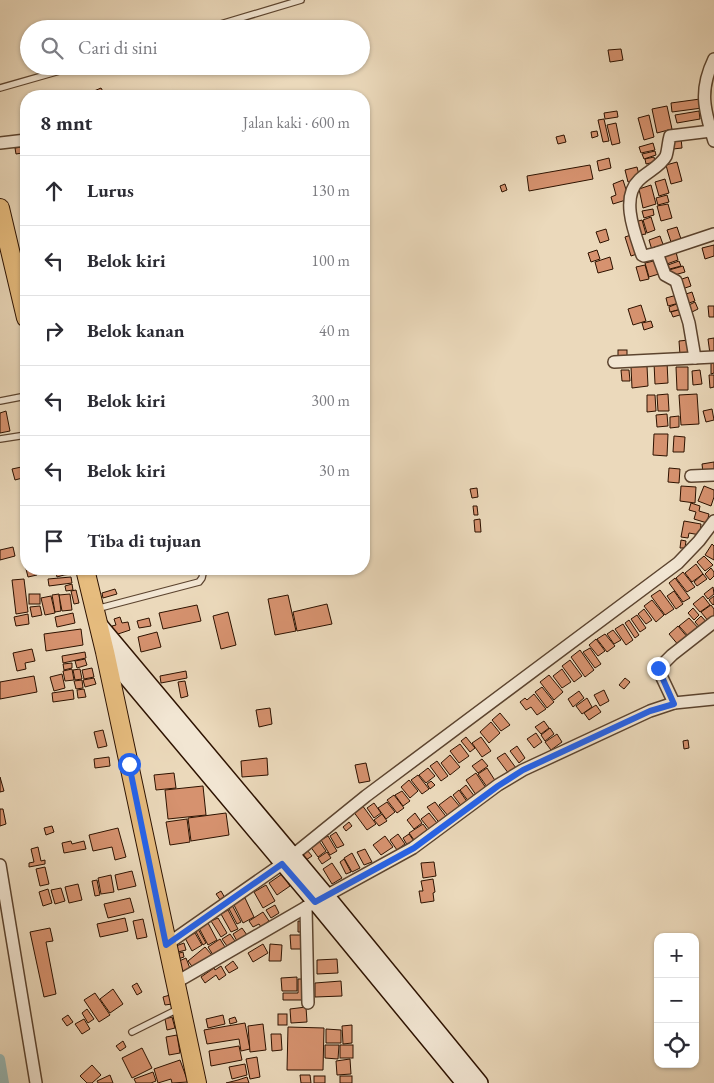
<!DOCTYPE html>
<html lang="id">
<meta charset="utf-8">
<style>
:root{--surface:#fff;--page:#f2f2f3;--text:#2b2b33;--muted:#7c7c81;--line:#e1e1e2}
body{margin:0;font-family:"EB Garamond",serif;background:var(--page);color:var(--text)}
.controls{position:absolute;right:15px;bottom:15px;display:grid;overflow:hidden;border-radius:10px;box-shadow:0 1px 4px #0004}
.controls button{width:45px;height:45px;display:grid;place-items:center;padding:0;border:0;border-bottom:1px solid var(--line);background:var(--surface);color:var(--text);font:25px sans-serif}
.stop{position:absolute;width:15px;height:15px;margin:-11px;border:4px solid #2563eb;border-radius:50%;background:#fff}
.stop.end{background:#2563eb;border-color:#fff;box-shadow:0 1px 5px #0008}
.list{margin:0;padding:0;list-style:none}
h2{display:flex;justify-content:space-between;align-items:center;height:65px;margin:0;padding:0 20px;font-size:21px}
h2 small{font-size:16px;font-weight:400;color:var(--muted)}
.list li{display:grid;grid-template-columns:32px 1fr auto;gap:15px;align-items:center;box-sizing:border-box;height:70px;padding:0 20px;border-top:1px solid var(--line)}
.list b{display:block;font-size:19px;white-space:nowrap}
.list em{font-size:16px;font-style:normal;color:var(--muted)}
.icon{flex:none;width:28px;height:28px;fill:none;stroke:currentColor;stroke-width:2;stroke-linecap:round;stroke-linejoin:round}
.map{position:relative;flex:none;width:714px;height:1083px;overflow:hidden}
.search{position:absolute;background:var(--surface);box-shadow:0 1px 4px #0004;left:20px;top:20px;width:350px;height:55px;display:flex;align-items:center;gap:12px;box-sizing:border-box;padding:0 18px;border-radius:28px;color:var(--muted);font-size:19px}
.panel{position:absolute;background:var(--surface);box-shadow:0 1px 4px #0004;left:20px;top:90px;width:350px;height:485px;border-radius:20px}
.map>svg:first-child{display:block}
.lines{fill:none;stroke-linecap:round;stroke-linejoin:round}
.canal{stroke:#99b9b6;stroke-width:10}
.building{fill:#d6926f;stroke:#2d1200}
.lane-casing{stroke:#5c442f;stroke-width:8}
.street-casing{stroke:#5c442f;stroke-width:14}
.secondary-casing{stroke:#2d1200;stroke-width:18}
.primary-casing{stroke:#2d1200;stroke-width:20}
.lane{stroke:#f2e6d3;stroke-width:5.5}
.street{stroke:#f2e6d3;stroke-width:11}
.secondary{stroke:#f2e6d3;stroke-width:15}
.primary{stroke:#e6bc7e;stroke-width:18}
.route{stroke:#2563eb;stroke-width:6}
</style>
<div class="map">
<svg width="714" height="1083" viewBox="0 0 714 1083">
<rect width="100%" height="100%" fill="#ebd9bb"/>
<filter id="stains"><feTurbulence type="fractalNoise" baseFrequency=".004" numOctaves="4"/><feColorMatrix values="0 0 0 0 .2 0 0 0 0 .09 0 0 0 0 .02 0 0 0 .5 -.17"/></filter>
<radialGradient id="worn" r=".72"><stop offset=".6" stop-color="#630" stop-opacity="0"/><stop offset="1" stop-color="#630" stop-opacity=".3"/></radialGradient>
<g class="lines">
<path class="canal" d="M 0,1059 L 4,1083"/>
</g>
<g class="building">
<path d="M 621,49 L 623,60 L 610,62 L 608,50 Z"/>
<path d="M 101,88 L 104,93 L 97,96 L 94,91 Z"/>
<path d="M 700,99 L 702,108 L 672,112 L 671,103 Z"/>
<path d="M 667,106 L 672,129 L 657,133 L 652,109 Z"/>
<path d="M 617,111 L 618,117 L 605,119 L 604,113 Z"/>
<path d="M 699,111 L 700,119 L 677,123 L 675,115 Z"/>
<path d="M 649,115 L 654,137 L 644,140 L 638,118 Z"/>
<path d="M 604,119 L 609,141 L 603,142 L 598,120 Z"/>
<path d="M 616,123 L 620,143 L 612,145 L 607,125 Z"/>
<path d="M 597,131 L 598,136 L 592,138 L 591,132 Z"/>
<path d="M 564,135 L 566,142 L 558,144 L 556,137 Z"/>
<path d="M 681,138 L 682,148 L 673,149 L 672,139 Z"/>
<path d="M 653,143 L 655,150 L 641,153 L 639,147 Z"/>
<path d="M 21,147 L 22,153 L 16,154 L 15,148 Z"/>
<path d="M 655,151 L 656,155 L 644,159 L 642,154 Z"/>
<path d="M 654,157 L 655,162 L 646,164 L 645,159 Z"/>
<path d="M 609,158 L 611,168 L 599,171 L 597,161 Z"/>
<path d="M 677,162 L 682,181 L 671,184 L 666,165 Z"/>
<path d="M 590,165 L 593,179 L 529,191 L 527,176 Z"/>
<path d="M 637,167 L 640,179 L 628,182 L 625,170 Z"/>
<path d="M 665,179 L 669,193 L 659,196 L 655,182 Z"/>
<path d="M 623,180 L 629,199 L 613,204 L 611,197 L 616,195 L 613,184 Z"/>
<path d="M 505,184 L 507,190 L 502,192 L 500,186 Z"/>
<path d="M 651,185 L 656,204 L 643,208 L 639,189 Z"/>
<path d="M 667,195 L 669,202 L 658,205 L 656,198 Z"/>
<path d="M 668,204 L 672,218 L 661,221 L 657,206 Z"/>
<path d="M 653,209 L 654,215 L 644,218 L 642,211 Z"/>
<path d="M 651,217 L 655,230 L 647,233 L 643,220 Z"/>
<path d="M 642,220 L 646,234 L 639,235 L 635,222 Z"/>
<path d="M 677,227 L 682,242 L 672,245 L 667,230 Z"/>
<path d="M 606,229 L 609,240 L 600,243 L 596,232 Z"/>
<path d="M 634,234 L 640,253 L 631,256 L 625,237 Z"/>
<path d="M 660,236 L 664,247 L 652,250 L 649,240 Z"/>
<path d="M 714,245 L 714,256 L 705,259 L 702,248 Z"/>
<path d="M 597,250 L 600,259 L 591,262 L 588,253 Z"/>
<path d="M 676,252 L 678,260 L 664,265 L 661,257 Z"/>
<path d="M 610,257 L 613,269 L 598,273 L 595,262 Z"/>
<path d="M 658,260 L 662,273 L 649,277 L 645,263 Z"/>
<path d="M 679,261 L 681,266 L 666,270 L 665,266 Z"/>
<path d="M 645,265 L 649,279 L 640,281 L 636,267 Z"/>
<path d="M 683,266 L 685,272 L 671,276 L 669,270 Z"/>
<path d="M 688,277 L 691,286 L 682,289 L 679,280 Z"/>
<path d="M 692,292 L 695,301 L 686,304 L 683,295 Z"/>
<path d="M 677,295 L 679,303 L 668,306 L 666,298 Z"/>
<path d="M 695,302 L 698,309 L 690,313 L 687,306 Z"/>
<path d="M 679,303 L 681,309 L 670,312 L 669,307 Z"/>
<path d="M 641,305 L 646,321 L 633,325 L 628,309 Z"/>
<path d="M 708,306 L 714,306 L 714,317 L 709,317 Z"/>
<path d="M 682,309 L 683,314 L 673,317 L 671,312 Z"/>
<path d="M 651,321 L 653,327 L 644,330 L 642,323 Z"/>
<path d="M 714,338 L 714,353 L 710,354 L 708,339 Z"/>
<path d="M 689,340 L 690,354 L 680,355 L 679,341 Z"/>
<rect x="618" y="350" width="9" height="11"/>
<path d="M 667,362 L 668,383 L 655,384 L 654,363 Z"/>
<path d="M 711,363 L 714,363 L 714,373 L 711,374 Z"/>
<path d="M 647,366 L 648,386 L 632,388 L 631,367 Z"/>
<path d="M 676,367 L 688,367 L 688,390 L 677,390 Z"/>
<path d="M 621,370 L 629,370 L 630,381 L 622,381 Z"/>
<path d="M 700,370 L 702,384 L 693,385 L 692,371 Z"/>
<path d="M 709,375 L 714,375 L 714,387 L 710,388 Z"/>
<path d="M 668,394 L 669,411 L 658,411 L 657,395 Z"/>
<path d="M 697,394 L 699,424 L 681,425 L 679,395 Z"/>
<path d="M 647,395 L 655,395 L 656,411 L 647,412 Z"/>
<path d="M 712,409 L 714,420 L 706,422 L 703,411 Z"/>
<path d="M 6,411 L 10,431 L 0,433 L 0,413 Z"/>
<path d="M 667,414 L 668,426 L 657,427 L 656,415 Z"/>
<path d="M 679,416 L 679,427 L 670,428 L 670,417 Z"/>
<path d="M 654,434 L 668,434 L 667,456 L 653,455 Z"/>
<path d="M 674,436 L 685,437 L 684,452 L 673,452 Z"/>
<path d="M 714,462 L 714,471 L 703,473 L 702,464 Z"/>
<path d="M 26,466 L 26,477 L 15,480 L 12,469 Z"/>
<path d="M 669,468 L 680,469 L 679,483 L 668,482 Z"/>
<path d="M 681,486 L 696,487 L 695,503 L 680,501 Z"/>
<path d="M 704,486 L 714,490 L 714,497 L 711,506 L 698,501 Z"/>
<path d="M 477,488 L 478,497 L 472,498 L 470,489 Z"/>
<path d="M 691,503 L 700,506 L 699,511 L 709,514 L 707,523 L 694,519 L 696,512 L 689,510 Z"/>
<path d="M 473,506 L 477,506 L 478,515 L 474,515 Z"/>
<path d="M 480,519 L 481,532 L 475,532 L 474,520 Z"/>
<path d="M 684,521 L 701,524 L 700,535 L 689,533 L 688,538 L 681,537 Z"/>
<path d="M 681,540 L 686,541 L 685,548 L 680,548 Z"/>
<path d="M 712,544 L 714,546 L 714,560 L 705,555 Z"/>
<path d="M 13,547 L 15,556 L 0,560 L 0,550 Z"/>
<path d="M 26,553 L 26,563 L 24,564 L 22,554 Z"/>
<path d="M 704,556 L 713,565 L 705,571 L 697,562 Z"/>
<path d="M 696,564 L 703,574 L 692,582 L 685,573 Z"/>
<path d="M 25,565 L 26,569 L 35,569 L 37,575 L 28,577 Z"/>
<path d="M 711,568 L 714,572 L 714,576 L 710,580 L 705,574 Z"/>
<path d="M 39,569 L 53,569 L 53,573 L 40,574 Z"/>
<path d="M 55,569 L 62,569 L 64,575 L 57,577 Z"/>
<path d="M 63,569 L 71,569 L 72,574 L 64,575 Z"/>
<path d="M 683,572 L 695,587 L 687,592 L 676,578 Z"/>
<path d="M 703,574 L 707,579 L 697,586 L 694,582 Z"/>
<path d="M 71,577 L 72,583 L 49,586 L 48,579 Z"/>
<path d="M 675,578 L 690,598 L 683,602 L 669,583 Z"/>
<path d="M 24,579 L 28,612 L 16,614 L 12,580 Z"/>
<path d="M 72,584 L 73,590 L 66,591 L 65,586 Z"/>
<path d="M 713,587 L 714,594 L 708,599 L 704,594 Z"/>
<path d="M 115,589 L 117,594 L 103,598 L 102,593 Z"/>
<path d="M 76,590 L 79,603 L 74,604 L 71,591 Z"/>
<path d="M 660,590 L 674,609 L 665,615 L 651,596 Z"/>
<path d="M 674,591 L 683,604 L 676,609 L 667,596 Z"/>
<rect x="29" y="594" width="11" height="10"/>
<path d="M 59,594 L 61,611 L 55,612 L 52,595 Z"/>
<path d="M 70,594 L 72,610 L 62,611 L 59,595 Z"/>
<path d="M 288,595 L 296,631 L 275,635 L 268,599 Z"/>
<path d="M 51,596 L 55,613 L 45,615 L 41,598 Z"/>
<path d="M 703,596 L 710,605 L 700,612 L 693,604 Z"/>
<path d="M 714,596 L 714,604 L 713,605 L 709,600 Z"/>
<path d="M 652,600 L 664,615 L 656,622 L 644,606 Z"/>
<path d="M 327,604 L 332,624 L 297,631 L 293,612 Z"/>
<path d="M 197,605 L 201,621 L 163,629 L 159,613 Z"/>
<path d="M 711,605 L 714,609 L 714,618 L 709,622 L 701,612 Z"/>
<path d="M 40,606 L 42,615 L 32,617 L 30,607 Z"/>
<path d="M 693,608 L 699,615 L 694,620 L 688,613 Z"/>
<path d="M 644,609 L 652,620 L 646,624 L 638,614 Z"/>
<path d="M 228,612 L 236,645 L 221,649 L 213,616 Z"/>
<path d="M 73,613 L 75,623 L 57,627 L 55,617 Z"/>
<path d="M 28,614 L 29,624 L 16,626 L 14,617 Z"/>
<path d="M 637,615 L 646,628 L 640,632 L 631,619 Z"/>
<path d="M 701,616 L 709,625 L 703,631 L 695,622 Z"/>
<path d="M 120,617 L 122,623 L 128,622 L 130,630 L 115,635 L 112,626 L 116,625 L 114,619 Z"/>
<path d="M 149,618 L 151,626 L 139,628 L 137,621 Z"/>
<path d="M 689,618 L 700,630 L 690,638 L 679,626 Z"/>
<path d="M 629,620 L 639,635 L 635,638 L 625,623 Z"/>
<path d="M 623,624 L 633,640 L 626,645 L 615,629 Z"/>
<path d="M 678,626 L 689,639 L 680,647 L 669,634 Z"/>
<path d="M 81,629 L 83,645 L 46,651 L 44,634 Z"/>
<path d="M 613,630 L 621,640 L 614,644 L 607,634 Z"/>
<path d="M 157,632 L 161,647 L 141,652 L 138,637 Z"/>
<path d="M 605,634 L 615,646 L 607,652 L 597,639 Z"/>
<path d="M 596,639 L 605,651 L 598,656 L 589,645 Z"/>
<path d="M 590,648 L 601,664 L 595,668 L 583,652 Z"/>
<path d="M 32,649 L 35,661 L 25,663 L 26,669 L 17,671 L 13,653 Z"/>
<path d="M 580,650 L 594,670 L 585,677 L 571,657 Z"/>
<path d="M 85,652 L 86,658 L 63,663 L 62,656 Z"/>
<path d="M 85,659 L 87,665 L 77,668 L 75,661 Z"/>
<path d="M 570,660 L 582,676 L 574,682 L 562,666 Z"/>
<path d="M 72,663 L 72,668 L 64,670 L 63,664 Z"/>
<path d="M 92,668 L 94,677 L 84,679 L 82,670 Z"/>
<path d="M 72,669 L 74,680 L 65,681 L 63,671 Z"/>
<path d="M 80,669 L 82,679 L 75,680 L 73,670 Z"/>
<path d="M 562,669 L 571,682 L 562,688 L 553,676 Z"/>
<path d="M 186,671 L 187,678 L 161,683 L 160,676 Z"/>
<path d="M 62,674 L 65,688 L 54,691 L 50,677 Z"/>
<path d="M 549,675 L 563,692 L 554,700 L 540,682 Z"/>
<path d="M 34,676 L 37,692 L 0,699 L 0,682 Z"/>
<path d="M 94,678 L 96,684 L 85,687 L 83,680 Z"/>
<path d="M 625,678 L 630,682 L 624,689 L 619,685 Z"/>
<path d="M 82,680 L 83,688 L 76,689 L 74,681 Z"/>
<path d="M 185,681 L 188,696 L 181,698 L 178,682 Z"/>
<path d="M 542,687 L 554,702 L 547,708 L 535,692 Z"/>
<path d="M 84,689 L 86,697 L 78,698 L 77,690 Z"/>
<path d="M 73,690 L 74,699 L 53,702 L 52,693 Z"/>
<path d="M 604,690 L 609,701 L 600,706 L 594,695 Z"/>
<path d="M 579,691 L 584,698 L 573,707 L 568,699 Z"/>
<path d="M 534,694 L 546,709 L 537,715 L 531,707 L 526,710 L 520,702 L 525,698 L 527,700 Z"/>
<path d="M 587,698 L 592,707 L 582,714 L 576,706 Z"/>
<path d="M 596,705 L 601,712 L 589,720 L 584,713 Z"/>
<path d="M 270,708 L 272,724 L 259,727 L 256,710 Z"/>
<path d="M 500,713 L 510,725 L 501,731 L 492,720 Z"/>
<path d="M 544,721 L 549,728 L 541,734 L 535,727 Z"/>
<path d="M 491,722 L 500,733 L 489,743 L 480,732 Z"/>
<path d="M 550,728 L 554,734 L 545,741 L 541,735 Z"/>
<path d="M 103,730 L 107,746 L 98,748 L 94,732 Z"/>
<path d="M 536,733 L 542,742 L 534,748 L 527,739 Z"/>
<path d="M 557,734 L 562,742 L 551,750 L 545,742 Z"/>
<path d="M 466,737 L 475,748 L 470,752 L 461,741 Z"/>
<path d="M 481,737 L 491,751 L 482,757 L 472,743 Z"/>
<path d="M 688,740 L 689,748 L 684,749 L 683,741 Z"/>
<path d="M 460,744 L 469,756 L 459,763 L 450,751 Z"/>
<path d="M 517,746 L 525,758 L 519,763 L 510,751 Z"/>
<path d="M 505,753 L 516,768 L 509,774 L 497,758 Z"/>
<path d="M 450,755 L 460,767 L 450,775 L 441,763 Z"/>
<path d="M 109,757 L 110,766 L 95,768 L 94,759 Z"/>
<path d="M 267,758 L 268,775 L 242,777 L 241,761 Z"/>
<path d="M 482,759 L 488,766 L 478,773 L 472,766 Z"/>
<path d="M 437,761 L 448,776 L 441,781 L 430,766 Z"/>
<path d="M 366,763 L 370,781 L 359,783 L 355,765 Z"/>
<path d="M 428,768 L 435,776 L 426,783 L 419,775 Z"/>
<path d="M 487,768 L 496,782 L 487,787 L 478,774 Z"/>
<path d="M 174,773 L 176,788 L 156,790 L 154,775 Z"/>
<path d="M 476,773 L 486,788 L 476,795 L 466,780 Z"/>
<path d="M 418,775 L 429,789 L 422,794 L 411,780 Z"/>
<path d="M 0,777 L 4,791 L 0,792 Z"/>
<path d="M 409,780 L 418,791 L 410,798 L 401,787 Z"/>
<path d="M 431,781 L 435,785 L 430,789 L 427,784 Z"/>
<path d="M 466,785 L 475,797 L 469,802 L 460,790 Z"/>
<path d="M 203,786 L 206,815 L 168,819 L 165,790 Z"/>
<path d="M 459,790 L 468,803 L 462,807 L 453,795 Z"/>
<path d="M 402,791 L 410,801 L 403,806 L 395,795 Z"/>
<path d="M 394,795 L 404,808 L 397,813 L 387,800 Z"/>
<path d="M 451,796 L 461,808 L 449,817 L 439,805 Z"/>
<path d="M 387,802 L 395,812 L 386,819 L 378,808 Z"/>
<path d="M 435,802 L 448,819 L 441,825 L 427,807 Z"/>
<path d="M 374,803 L 381,813 L 374,818 L 367,808 Z"/>
<path d="M 362,805 L 376,824 L 367,830 L 353,811 Z"/>
<path d="M 0,809 L 3,809 L 6,824 L 0,826 Z"/>
<path d="M 226,813 L 229,835 L 191,841 L 188,818 Z"/>
<path d="M 415,813 L 422,823 L 414,829 L 407,820 Z"/>
<path d="M 429,813 L 437,823 L 430,830 L 421,819 Z"/>
<path d="M 382,814 L 387,821 L 379,826 L 374,820 Z"/>
<path d="M 187,819 L 190,842 L 170,845 L 166,822 Z"/>
<path d="M 349,822 L 352,826 L 346,831 L 343,827 Z"/>
<path d="M 423,824 L 431,835 L 417,844 L 409,833 Z"/>
<path d="M 52,826 L 54,832 L 46,835 L 44,828 Z"/>
<path d="M 118,828 L 126,857 L 115,860 L 112,847 L 93,851 L 89,835 Z"/>
<path d="M 336,832 L 344,845 L 337,848 L 330,836 Z"/>
<path d="M 398,834 L 405,844 L 397,850 L 390,840 Z"/>
<path d="M 409,834 L 416,844 L 409,848 L 403,838 Z"/>
<path d="M 328,836 L 337,851 L 330,855 L 321,840 Z"/>
<path d="M 385,836 L 393,847 L 381,855 L 373,845 Z"/>
<path d="M 71,841 L 72,844 L 84,841 L 86,849 L 64,853 L 62,843 Z"/>
<path d="M 319,841 L 326,851 L 318,857 L 310,846 Z"/>
<path d="M 38,847 L 41,861 L 45,860 L 45,864 L 29,867 L 29,863 L 34,862 L 31,849 Z"/>
<path d="M 365,849 L 372,862 L 364,865 L 357,852 Z"/>
<path d="M 307,850 L 312,856 L 306,860 L 301,854 Z"/>
<path d="M 327,852 L 331,858 L 322,864 L 318,858 Z"/>
<path d="M 352,853 L 360,868 L 352,872 L 344,858 Z"/>
<path d="M 344,859 L 351,872 L 346,874 L 340,862 Z"/>
<path d="M 434,862 L 436,876 L 423,878 L 421,863 Z"/>
<path d="M 332,863 L 342,878 L 332,884 L 323,869 Z"/>
<path d="M 45,867 L 49,884 L 40,886 L 36,869 Z"/>
<path d="M 132,871 L 136,886 L 118,890 L 115,875 Z"/>
<path d="M 282,874 L 290,886 L 277,895 L 269,883 Z"/>
<path d="M 111,875 L 114,892 L 101,894 L 98,878 Z"/>
<path d="M 433,879 L 435,892 L 433,893 L 434,901 L 421,903 L 419,891 L 423,891 L 421,881 Z"/>
<path d="M 97,880 L 100,895 L 95,896 L 92,881 Z"/>
<path d="M 78,884 L 82,900 L 69,903 L 65,887 Z"/>
<path d="M 266,885 L 275,901 L 263,908 L 254,892 Z"/>
<path d="M 61,888 L 65,901 L 55,904 L 51,890 Z"/>
<path d="M 48,889 L 52,903 L 43,906 L 39,892 Z"/>
<path d="M 221,891 L 225,898 L 221,901 L 216,894 Z"/>
<path d="M 130,898 L 134,912 L 108,918 L 104,904 Z"/>
<path d="M 245,898 L 254,917 L 243,923 L 233,903 Z"/>
<path d="M 232,905 L 241,922 L 237,924 L 228,907 Z"/>
<path d="M 275,905 L 279,913 L 271,918 L 266,910 Z"/>
<path d="M 228,910 L 238,929 L 231,932 L 221,914 Z"/>
<path d="M 263,912 L 269,921 L 261,927 L 259,924 L 253,927 L 249,921 Z"/>
<path d="M 125,918 L 128,931 L 100,937 L 97,924 Z"/>
<path d="M 218,918 L 227,933 L 221,937 L 211,921 Z"/>
<path d="M 143,919 L 147,937 L 137,939 L 133,921 Z"/>
<path d="M 298,921 L 304,922 L 304,932 L 298,932 Z"/>
<path d="M 208,923 L 217,940 L 208,945 L 199,928 Z"/>
<path d="M 50,928 L 53,941 L 46,942 L 56,994 L 44,997 L 30,932 Z"/>
<path d="M 242,928 L 247,935 L 237,941 L 233,934 Z"/>
<path d="M 198,929 L 206,943 L 203,945 L 195,930 Z"/>
<path d="M 195,933 L 202,945 L 192,951 L 185,938 Z"/>
<path d="M 230,934 L 235,941 L 227,946 L 222,939 Z"/>
<path d="M 290,935 L 303,935 L 304,949 L 291,949 Z"/>
<path d="M 220,939 L 225,947 L 213,955 L 208,947 Z"/>
<path d="M 184,943 L 186,950 L 178,952 L 176,946 Z"/>
<path d="M 263,944 L 268,953 L 253,962 L 248,953 Z"/>
<path d="M 270,944 L 282,945 L 281,961 L 269,961 Z"/>
<path d="M 205,947 L 212,955 L 194,969 L 188,961 Z"/>
<path d="M 183,952 L 184,957 L 178,959 L 176,954 Z"/>
<path d="M 186,958 L 191,971 L 182,974 L 177,962 Z"/>
<path d="M 337,959 L 338,973 L 317,974 L 317,960 Z"/>
<path d="M 233,961 L 238,968 L 229,973 L 225,967 Z"/>
<path d="M 221,966 L 226,975 L 219,980 L 216,975 L 205,983 L 201,977 L 214,968 L 215,970 Z"/>
<path d="M 297,977 L 297,991 L 282,991 L 281,978 Z"/>
<path d="M 298,979 L 305,979 L 305,1000 L 283,1000 L 283,993 L 298,993 Z"/>
<path d="M 341,981 L 342,996 L 315,997 L 315,983 Z"/>
<path d="M 137,983 L 142,992 L 137,995 L 132,986 Z"/>
<path d="M 113,989 L 123,1004 L 110,1013 L 100,999 Z"/>
<path d="M 95,993 L 110,1015 L 99,1022 L 84,1000 Z"/>
<path d="M 170,995 L 172,1004 L 165,1005 L 163,997 Z"/>
<path d="M 306,1007 L 307,1022 L 291,1023 L 290,1009 Z"/>
<path d="M 87,1009 L 94,1019 L 88,1023 L 82,1013 Z"/>
<rect x="278" y="1014" width="9" height="11"/>
<path d="M 68,1015 L 73,1022 L 67,1026 L 62,1019 Z"/>
<path d="M 223,1015 L 225,1024 L 208,1028 L 206,1019 Z"/>
<path d="M 172,1017 L 175,1028 L 167,1030 L 165,1019 Z"/>
<path d="M 235,1017 L 237,1022 L 230,1024 L 229,1019 Z"/>
<path d="M 84,1019 L 90,1029 L 82,1034 L 75,1024 Z"/>
<path d="M 245,1023 L 250,1049 L 241,1051 L 239,1039 L 207,1044 L 204,1030 Z"/>
<path d="M 263,1024 L 266,1050 L 250,1052 L 248,1026 Z"/>
<path d="M 352,1025 L 352,1043 L 343,1044 L 342,1026 Z"/>
<path d="M 288,1027 L 324,1028 L 323,1070 L 287,1070 Z"/>
<path d="M 326,1029 L 341,1030 L 341,1043 L 326,1043 Z"/>
<path d="M 271,1034 L 281,1034 L 282,1050 L 272,1051 Z"/>
<path d="M 177,1035 L 180,1053 L 169,1055 L 166,1037 Z"/>
<path d="M 123,1041 L 126,1047 L 120,1051 L 116,1046 Z"/>
<path d="M 325,1045 L 339,1045 L 338,1059 L 325,1058 Z"/>
<rect x="340" y="1045" width="13" height="13"/>
<path d="M 239,1046 L 242,1060 L 211,1066 L 209,1051 Z"/>
<path d="M 142,1048 L 152,1068 L 132,1078 L 122,1058 Z"/>
<path d="M 257,1057 L 260,1077 L 250,1079 L 246,1059 Z"/>
<path d="M 350,1059 L 351,1074 L 337,1075 L 336,1061 Z"/>
<path d="M 180,1060 L 188,1082 L 172,1083 L 171,1079 L 158,1083 L 154,1069 Z"/>
<path d="M 245,1064 L 247,1075 L 232,1079 L 229,1067 Z"/>
<path d="M 92,1065 L 101,1075 L 92,1083 L 87,1083 L 80,1076 Z"/>
<path d="M 153,1072 L 156,1081 L 151,1083 L 136,1083 L 134,1079 Z"/>
<path d="M 110,1075 L 113,1083 L 98,1083 L 97,1081 Z"/>
<path d="M 300,1075 L 310,1075 L 311,1083 L 301,1083 Z"/>
<rect x="314" y="1076" width="11" height="7"/>
<rect x="340" y="1076" width="12" height="7"/>
<path d="M 247,1077 L 249,1083 L 226,1083 L 238,1080 Z"/>
</g>
<g class="lines">
<defs>
<g id="lane">
<path d="M 204,29 L 301,0"/>
<path d="M 0,88 L 77,66"/>
<path d="M 0,401 L 26,396"/>
<path d="M 0,439 L 26,435"/>
<path d="M 96,609 L 199,582 L 202,578 L 204,569"/>
<path d="M 132,1032 L 178,1009"/>
</g>
<g id="street">
<path d="M 714,59 C 699,90 704,109 714,141"/>
<path d="M 0,143 L 26,140"/>
<path d="M 657,253 L 714,234"/>
<path d="M 695,358 L 689,323 L 676,281 L 665,275 L 657,253 L 644,256 L 642,255 C 635,234 620,198 639,180 C 647,172 661,166 666,156 C 668,150 668,143 670,136 L 711,131"/>
<path d="M 614,362 L 714,357"/>
<path d="M 691,476 L 714,475"/>
<path d="M 674,703 L 658,669 L 672,655 L 714,622"/>
<path d="M 0,865 L 36,1083"/>
<path d="M 306,907 L 308,1003"/>
<path d="M 166,945 L 282,864 L 366,796 L 678,563 L 699,541 L 714,521"/>
<path d="M 175,983 L 315,902 L 413,848 L 498,785 L 523,770 L 650,711 L 674,703 L 714,699"/>
</g>
<g id="secondary">
<path d="M 98,623 L 326,895 L 480,1083"/>
<path d="M 105,652 L 315,902 L 464,1083"/>
</g>
<g id="primary">
<path d="M 0,208 L 26,318"/>
<path d="M 85,569 L 105,652 L 197,1083"/>
</g>
</defs>
<use href="#lane" class="lane-casing"/>
<use href="#street" class="street-casing"/>
<use href="#secondary" class="secondary-casing"/>
<use href="#primary" class="primary-casing"/>
<use href="#lane" class="lane"/>
<use href="#street" class="street"/>
<use href="#secondary" class="secondary"/>
<use href="#primary" class="primary"/>
</g>
<g class="lines">
<path class="route" d="M 129,764 L 166,945 L 282,864 L 315,902 L 414,848 L 498,786 L 523,770 L 650,711 L 674,704 L 658,668"/>
</g>
<rect width="100%" height="100%" filter="url(#stains)"/>
<rect width="100%" height="100%" fill="url(#worn)"/>
</svg>
<div class="controls">
<button>+</button>
<button>−</button>
<button><svg class="icon" aria-label="locate" viewBox="0 0 24 24"><circle cx="12" cy="12" r="6"/><path d="M12 2v4M12 18v4M2 12h4M18 12h4"/></svg></button>
</div>
<div class="stop" style="left:129px;top:764px"></div>
<div class="stop end" style="left:658px;top:668px"></div>
<div class="search"><svg class="icon" aria-label="search" viewBox="0 0 24 24"><circle cx="10" cy="10" r="6"/><path d="M15 15l6 6"/></svg>Cari di sini</div>
<section class="panel">
<h2>8 mnt<small>Jalan kaki · 600 m</small></h2>
<ul class="list">
<li><svg class="icon" aria-label="ahead" viewBox="0 0 24 24"><path d="M12 20V5M6 11l6-6 6 6"/></svg><div><b>Lurus</b></div><em>130 m</em></li>
<li><svg class="icon" aria-label="left" viewBox="0 0 24 24"><path d="M17 20v-9H6M10 6l-5 5 5 5"/></svg><div><b>Belok kiri</b></div><em>100 m</em></li>
<li><svg class="icon" aria-label="right" viewBox="0 0 24 24"><path d="M7 20v-9h11M14 6l5 5-5 5"/></svg><div><b>Belok kanan</b></div><em>40 m</em></li>
<li><svg class="icon" aria-label="left" viewBox="0 0 24 24"><path d="M17 20v-9H6M10 6l-5 5 5 5"/></svg><div><b>Belok kiri</b></div><em>300 m</em></li>
<li><svg class="icon" aria-label="left" viewBox="0 0 24 24"><path d="M17 20v-9H6M10 6l-5 5 5 5"/></svg><div><b>Belok kiri</b></div><em>30 m</em></li>
<li><svg class="icon" aria-label="arrive" viewBox="0 0 24 24"><path d="M6 21V4h12l-3 4 3 4H6"/></svg><div><b>Tiba di tujuan</b></div></li>
</ul>
</section>
</div>
